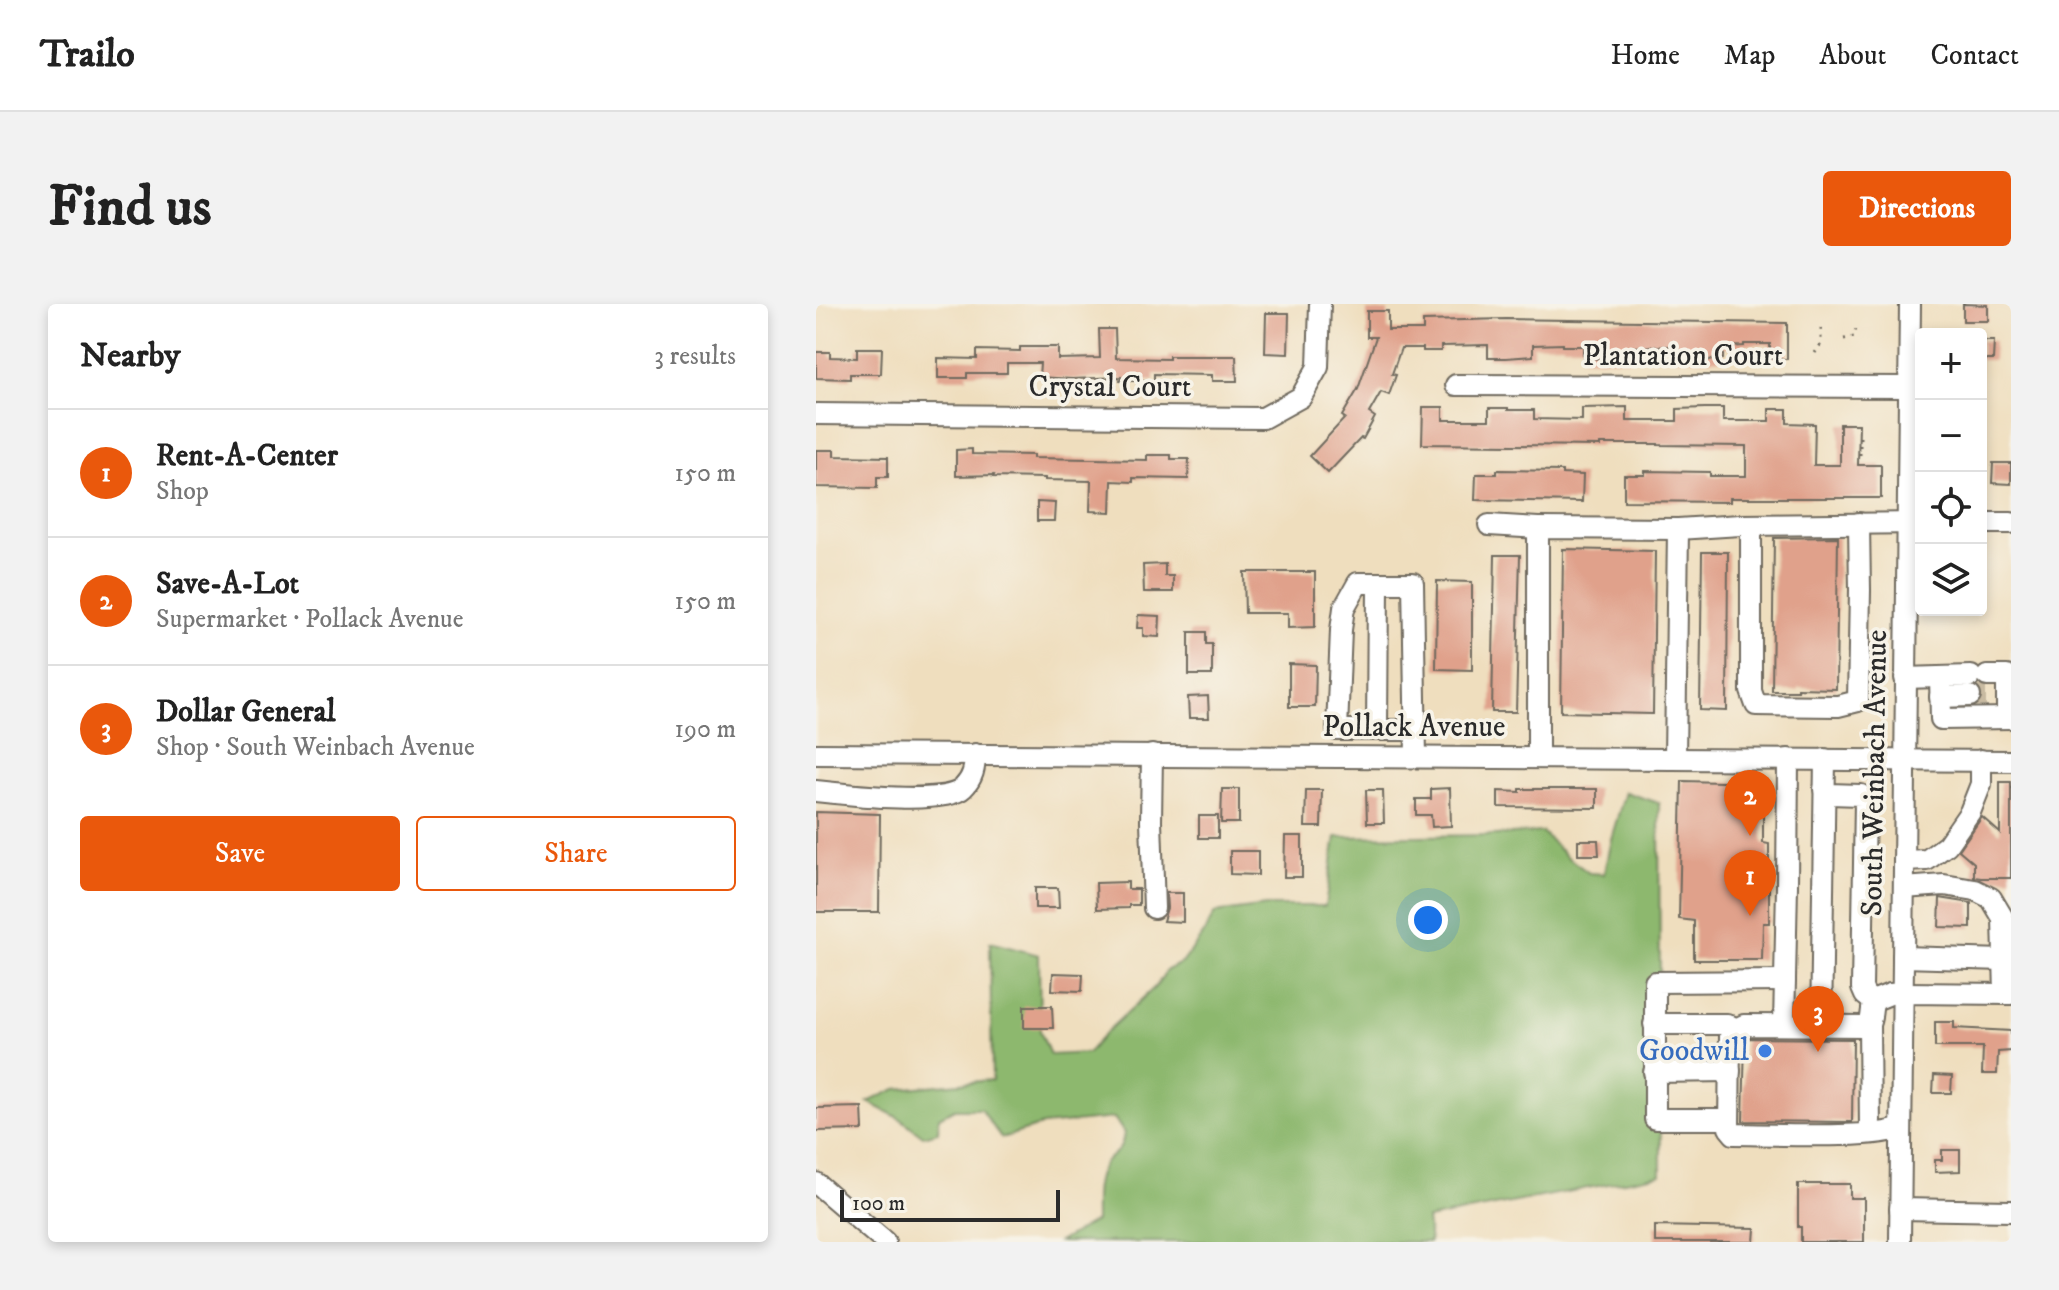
<!DOCTYPE html>
<meta charset="utf-8">
<style>
:root{--surface:#fff;--page:#f2f2f2;--text:#222;--muted:#767676;--line:#e0e0e0;--accent:#ea580c}
body{margin:0;font-family:"IM FELL DW Pica",serif;background:var(--page);color:var(--text)}
.controls{position:absolute;right:24px;top:24px;display:grid;overflow:hidden;border-radius:8px;box-shadow:0 4px 12px #0003}
.controls button{width:72px;height:72px;display:grid;place-items:center;padding:0;border:0;border-bottom:2px solid var(--line);background:var(--surface);color:var(--text);font:40px sans-serif}
.scale{position:absolute;left:24px;bottom:20px;width:220px;box-sizing:border-box;padding-left:8px;border:4px solid #2b2b2b;border-top:0;font-size:22px;line-height:28px;white-space:nowrap;color:#2b2b2b;-webkit-text-stroke:6px #f7f3e8;paint-order:stroke}
.you{position:absolute;left:612px;top:616px;width:28px;height:28px;margin:-20px;border:6px solid #fff;border-radius:50%;background:#1a73e8;box-shadow:0 0 0 12px #1a73e833}
.badge{display:grid;place-items:center;width:52px;height:52px;border-radius:50%;background:var(--accent);color:#fff;font-size:26px;font-weight:700}
.pin{position:absolute;translate:-50% -66px;filter:drop-shadow(0 2px 4px #0008)}
.pin::after{content:'';position:absolute;top:42px;width:28px;height:24px;background:inherit;clip-path:polygon(0 0,100% 0,50% 100%)}
.list{margin:0;padding:0;list-style:none}
h2{display:flex;justify-content:space-between;align-items:center;height:104px;margin:0;padding:0 32px;font-size:34px}
h2 small{font-size:26px;font-weight:400;color:var(--muted)}
.list li{display:grid;grid-template-columns:52px 1fr auto;gap:24px;align-items:center;box-sizing:border-box;height:128px;padding:0 32px;border-top:2px solid var(--line)}
.list b{display:block;font-size:30px;white-space:nowrap}
.list p{margin:0;font-size:26px;white-space:nowrap;color:var(--muted)}
.list em{font-size:26px;font-style:normal;color:var(--muted)}
.actions{display:flex;gap:16px;padding:24px 32px}
.actions a{flex:1;padding:18px 0;border:2px solid var(--accent);border-radius:8px;text-align:center;font-size:28px;color:var(--accent)}
.actions .main{background:var(--accent);color:#fff}
.icon{flex:none;width:44px;height:44px;fill:none;stroke:currentColor;stroke-width:2;stroke-linecap:round;stroke-linejoin:round}
.map{position:relative;flex:none;width:1195px;height:938px;overflow:hidden;border-radius:8px}
header{display:flex;align-items:center;gap:48px;box-sizing:border-box;height:112px;padding:0 40px;background:var(--surface);border-bottom:2px solid var(--line)}
header strong{font-size:38px}
nav{display:flex;gap:44px;margin-inline-start:auto;font-size:28px}
.intro{display:flex;align-items:center;justify-content:space-between;box-sizing:border-box;height:192px;padding:0 48px}
h1{margin:0;font-size:56px}
.button{padding:20px 36px;border-radius:8px;background:var(--accent);color:#fff;font-size:28px;font-weight:700}
main{display:flex;gap:48px;padding:0 48px}
aside{flex:1;background:var(--surface);border-radius:8px;box-shadow:0 4px 12px #0003}
.map>svg:first-child{display:block}
.forest{fill:#8db86e;stroke:#5c724c;stroke-width:2}
.building{fill:#e0a18b}
.lines{fill:none;stroke-linecap:round;stroke-linejoin:round}
.minor-tunnel{stroke:#c8baa1;stroke-width:20;stroke-dasharray:20 10;stroke-linecap:butt}
.minor-casing{stroke:#706a5e;stroke-width:24}
.path{stroke:#706a5e;stroke-width:3;stroke-dasharray:2 6;stroke-linecap:butt}
.minor{stroke:#fff;stroke-width:20}
.shop-dot{fill:#3f7fe0;stroke:#f7f3e8;stroke-width:3}
.labels{text-anchor:middle;dominant-baseline:central;stroke-width:7;stroke-linejoin:round;paint-order:stroke}
.street-label{font-size:30px;fill:#2b2b2b;stroke:#f7f3e8}
.shop-label{font-size:30px;fill:#366cbe;stroke:#f7f3e8;text-anchor:end}
</style>
<header>
<strong>Trailo</strong>
<nav><a>Home</a><a>Map</a><a>About</a><a>Contact</a></nav>
</header>
<div class="intro"><h1>Find us</h1><a class="button">Directions</a></div>
<main>
<aside>
<h2>Nearby<small>3 results</small></h2>
<ul class="list">
<li><span class="badge">1</span><div><b>Rent-A-Center</b><p>Shop</p></div><em>150 m</em></li>
<li><span class="badge">2</span><div><b>Save-A-Lot</b><p>Supermarket · Pollack Avenue</p></div><em>150 m</em></li>
<li><span class="badge">3</span><div><b>Dollar General</b><p>Shop · South Weinbach Avenue</p></div><em>190 m</em></li>
</ul>
<div class="actions"><a class="main">Save</a><a>Share</a></div>
</aside>
<div class="map">
<svg width="1195" height="938" viewBox="0 0 1195 938">
<rect width="100%" height="100%" fill="#f7f3e8"/>
<filter id="ink" filterUnits="userSpaceOnUse"><feTurbulence type="fractalNoise" baseFrequency=".0125" numOctaves="2"/><feDisplacementMap in="SourceGraphic" scale="16" xChannelSelector="R" yChannelSelector="G"/><feConvolveMatrix kernelMatrix="1 2 1 2 8 2 1 2 1" color-interpolation-filters="sRGB"/></filter>
<filter id="wash" filterUnits="userSpaceOnUse"><feTurbulence type="fractalNoise" baseFrequency=".006" numOctaves="4" result="noise"/><feDisplacementMap in="SourceGraphic" scale="32" xChannelSelector="R" yChannelSelector="G"/><feGaussianBlur stdDeviation="1.8" result="paint"/><feColorMatrix in="noise" values="0 0 0 0 0 0 0 0 0 0 0 0 0 0 0 0 0 1.4 0 .05"/><feComposite in="paint" operator="in"/></filter>
<g filter="url(#wash)">
<rect width="100%" height="100%" fill="#efdebe"/>
<path class="forest" d="M 809,488 L 843,499 L 845,870 L 611,915 L 614,938 L 243,938 L 279,917 C 279,899 277,875 288,860 C 300,845 305,851 308,829 L 298,814 L 227,821 L 185,834 L 165,805 L 138,805 L 123,813 L 122,828 L 107,832 L 85,815 L 52,798 L 80,785 L 176,776 L 174,638 L 223,651 L 224,727 L 234,751 L 272,749 L 288,730 L 340,682 L 351,666 L 367,658 L 388,629 L 399,609 L 450,602 L 509,602 L 520,533 L 680,531 L 726,528 L 750,552 L 773,569 L 788,570 L 795,535 Z"/>
<g id="blocks">
<g class="building">
<path d="M 1147,0 L 1172,1 L 1172,17 L 1147,17 Z"/>
<path d="M 551,7 L 572,7 L 572,26 L 607,26 L 607,17 L 690,15 L 971,19 L 971,55 L 954,55 L 954,40 L 928,40 L 928,42 L 907,43 L 907,55 L 890,56 L 859,54 L 859,42 L 813,43 L 813,56 L 767,54 L 767,42 L 747,42 L 747,40 L 717,41 L 717,52 L 690,54 L 672,54 L 672,41 L 625,42 L 625,47 L 607,47 L 607,44 L 585,44 L 576,70 L 580,71 L 573,91 L 565,88 L 553,109 L 559,113 L 547,135 L 545,134 L 512,169 L 494,152 L 529,114 L 526,112 L 542,85 L 560,33 L 551,33 Z"/>
<path d="M 450,9 L 473,9 L 472,50 L 449,49 Z"/>
<path d="M 283,25 L 299,25 L 300,54 L 353,55 L 353,52 L 420,52 L 421,77 L 396,77 L 396,71 L 338,70 L 338,77 L 304,77 L 305,73 L 256,75 L 223,73 L 224,59 L 191,59 L 191,69 L 151,69 L 151,74 L 122,74 L 122,54 L 161,55 L 161,46 L 204,47 L 204,43 L 242,43 L 242,55 L 284,54 Z"/>
<path d="M 1165,37 L 1178,37 L 1177,56 L 1165,56 Z"/>
<path d="M 41,44 L 66,44 L 65,70 L 34,70 L 34,75 L 0,74 L 0,48 L 14,48 L 14,53 L 41,54 Z"/>
<path d="M 607,103 L 627,103 L 627,116 L 673,116 L 673,104 L 692,104 L 692,106 L 718,106 L 718,115 L 766,116 L 766,104 L 811,103 L 811,117 L 861,117 L 861,105 L 889,104 L 907,104 L 907,117 L 953,117 L 953,105 L 971,105 L 971,119 L 999,120 L 998,161 L 1024,161 L 1024,120 L 1043,120 L 1042,161 L 1065,161 L 1065,194 L 914,194 L 914,198 L 808,197 L 808,171 L 829,171 L 829,167 L 894,168 L 894,172 L 930,172 L 930,142 L 842,141 L 842,140 L 784,140 L 784,142 L 606,140 Z"/>
<path d="M 156,145 L 156,150 L 217,151 L 217,154 L 331,156 L 331,151 L 355,151 L 355,155 L 373,155 L 372,175 L 317,174 L 317,178 L 296,177 L 295,208 L 274,207 L 275,177 L 229,176 L 229,174 L 177,173 L 178,171 L 140,172 L 140,146 Z"/>
<path d="M 0,146 L 18,146 L 18,152 L 72,153 L 72,173 L 61,173 L 61,184 L 0,183 Z"/>
<path d="M 1177,159 L 1195,159 L 1195,180 L 1176,179 Z"/>
<path d="M 681,166 L 746,167 L 746,170 L 767,171 L 766,198 L 659,196 L 660,170 L 681,170 Z"/>
<path d="M 221,198 L 239,199 L 238,217 L 221,217 Z"/>
<path d="M 1022,233 L 1020,385 L 982,384 L 982,387 L 956,387 L 958,234 Z"/>
<path d="M 747,245 L 839,247 L 837,410 L 745,408 Z"/>
<path d="M 886,248 L 912,248 L 911,407 L 884,406 Z"/>
<path d="M 679,251 L 704,251 L 700,408 L 676,408 Z"/>
<path d="M 349,260 L 349,272 L 357,272 L 357,288 L 328,288 L 327,261 Z"/>
<path d="M 428,268 L 499,268 L 499,323 L 472,324 L 472,309 L 429,309 Z"/>
<path d="M 621,277 L 656,278 L 656,366 L 620,365 Z"/>
<path d="M 322,311 L 344,312 L 343,333 L 327,332 L 327,324 L 321,324 Z"/>
<path d="M 373,328 L 390,328 L 390,340 L 396,340 L 396,371 L 373,371 Z"/>
<path d="M 473,360 L 500,361 L 499,403 L 473,403 Z"/>
<path d="M 392,392 L 393,414 L 373,414 L 372,393 Z"/>
<path d="M 866,477 L 947,479 L 947,539 L 953,540 L 953,619 L 947,619 L 946,656 L 878,656 L 878,617 L 863,615 Z"/>
<path d="M 1184,478 L 1195,478 L 1195,574 L 1165,574 L 1158,573 L 1158,559 L 1143,546 L 1166,513 L 1184,529 Z"/>
<path d="M 634,484 L 635,522 L 616,523 L 615,511 L 600,511 L 600,495 L 615,495 L 615,485 Z"/>
<path d="M 406,485 L 423,485 L 423,519 L 405,519 Z"/>
<path d="M 704,485 L 781,485 L 781,504 L 682,503 L 682,487 L 704,488 Z"/>
<path d="M 490,486 L 506,486 L 505,523 L 489,523 Z"/>
<path d="M 550,486 L 567,486 L 568,519 L 551,519 Z"/>
<path d="M 0,508 L 64,510 L 63,608 L 0,608 Z"/>
<rect x="383" y="512" width="19" height="22"/>
<path d="M 469,532 L 486,532 L 486,573 L 468,573 Z"/>
<path d="M 762,536 L 782,536 L 783,551 L 762,551 Z"/>
<path d="M 414,547 L 442,547 L 442,571 L 414,570 Z"/>
<path d="M 312,578 L 312,585 L 323,585 L 323,601 L 313,601 L 313,604 L 281,605 L 280,579 Z"/>
<path d="M 219,584 L 242,584 L 243,604 L 219,604 Z"/>
<path d="M 350,589 L 367,589 L 367,618 L 347,617 L 351,604 Z"/>
<path d="M 1124,594 L 1155,599 L 1155,624 L 1123,623 Z"/>
<path d="M 237,669 L 267,670 L 266,687 L 236,686 Z"/>
<path d="M 208,702 L 236,702 L 237,724 L 208,724 Z"/>
<path d="M 1119,718 L 1138,718 L 1138,724 L 1195,727 L 1195,747 L 1182,748 L 1181,770 L 1166,770 L 1167,743 L 1119,743 Z"/>
<path d="M 931,734 L 1037,735 L 1036,818 L 927,817 L 929,735 Z"/>
<path d="M 1118,771 L 1136,772 L 1135,789 L 1117,789 Z"/>
<path d="M 46,803 L 47,826 L 0,827 L 0,804 Z"/>
<path d="M 1126,846 L 1144,846 L 1144,867 L 1119,868 L 1119,856 L 1126,856 Z"/>
<path d="M 982,880 L 1034,880 L 1034,894 L 1048,894 L 1048,938 L 985,938 L 985,923 L 982,923 Z"/>
<path d="M 839,922 L 939,924 L 938,938 L 839,938 Z"/>
</g>
</g>
</g>
<g filter="url(#ink)">
<use href="#blocks" fill-opacity="0" stroke="#706a5e" stroke-width="2"/>
<g class="lines">
<path class="minor-tunnel" d="M 1154,392 L 1170,392"/>
<defs>
<g id="minor">
<path d="M 640,81 L 1093,83"/>
<path d="M 0,110 L 447,114 L 485,93 L 502,63 L 504,0"/>
<path d="M 1165,219 L 1195,219"/>
<path d="M 673,221 L 722,224"/>
<path d="M 935,221 L 935,387 L 940,401 L 1022,402 L 1042,397 L 1044,286 L 1043,219"/>
<path d="M 1171,372 L 1191,372 L 1191,414"/>
<path d="M 1124,373 L 1125,415 L 1195,414"/>
<path d="M 1089,374 L 1155,372"/>
<path d="M 1124,393 L 1154,392"/>
<path d="M 561,426 L 562,279"/>
<path d="M 599,426 L 521,426 L 525,326 L 528,304 L 542,279 L 597,279 L 600,453"/>
<path d="M 0,450 L 1195,457"/>
<path d="M 336,451 L 335,517 L 338,604"/>
<path d="M 722,453 L 722,224 L 862,225 L 924,221 L 1105,219"/>
<path d="M 859,454 L 862,225"/>
<path d="M 1008,485 L 1013,490 L 1045,491 L 1049,497 L 1046,684 L 1049,691 L 1058,698"/>
<path d="M 0,487 C 28,490 129,502 147,484 C 157,474 159,464 159,450"/>
<path d="M 1088,557 L 1111,556 L 1131,541 L 1154,508 L 1165,480 L 1165,456"/>
<path d="M 1088,584 L 1128,581 L 1159,586 L 1175,594 L 1187,614 L 1189,690"/>
<path d="M 1087,653 L 1188,656"/>
<path d="M 838,720 L 911,720 L 920,725"/>
<path d="M 1053,720 L 1054,829"/>
<path d="M 968,721 L 971,582 L 972,455"/>
<path d="M 1005,722 L 1009,455"/>
<path d="M 838,768 L 914,767"/>
<path d="M 913,815 L 839,815 L 839,678 L 969,677"/>
<path d="M 1085,823 C 1066,836 947,830 918,830 L 913,824 L 914,732 L 920,725 L 928,721 L 1049,722 L 1053,720 C 1057,712 1054,704 1059,696 L 1074,690 L 1087,689 L 1195,690"/>
<path d="M 0,879 L 69,938"/>
<path d="M 1084,905 L 1195,907"/>
<path d="M 1084,938 L 1094,0"/>
</g>
</defs>
<use href="#minor" class="minor-casing"/>
<g class="path">
<path d="M 1028,35 L 1038,33 L 1041,20"/>
<path d="M 999,49 L 1005,40 L 1005,19"/>
<path d="M 1044,133 L 1044,151"/>
</g>
<use href="#minor" class="minor"/>
</g>
</g>
<circle class="shop-dot" cx="949" cy="747" r="8"/>
<g class="labels">
<g class="street-label">
<text x="867" y="52">Plantation Court</text>
<text x="294" y="83">Crystal Court</text>
<text x="598" y="423">Pollack Avenue</text>
<text transform="translate(1059 469) rotate(-89)">South Weinbach Avenue</text>
</g>
<g class="shop-label">
<text x="933" y="747">Goodwill</text>
</g>
</g>
</svg>
<div class="controls">
<button>+</button>
<button>−</button>
<button><svg class="icon" aria-label="locate" viewBox="0 0 24 24"><circle cx="12" cy="12" r="6"/><path d="M12 2v4M12 18v4M2 12h4M18 12h4"/></svg></button>
<button><svg class="icon" aria-label="layers" viewBox="0 0 24 24"><path d="M12 4l9 5-9 5-9-5zM3 14l9 5 9-5"/></svg></button>
</div>
<div class="scale">100 m</div>
<div class="you"></div>
<div class="pin badge" style="left:934px;top:612px">1</div>
<div class="pin badge" style="left:934px;top:532px">2</div>
<div class="pin badge" style="left:1002px;top:748px">3</div>
</div>
</main>
